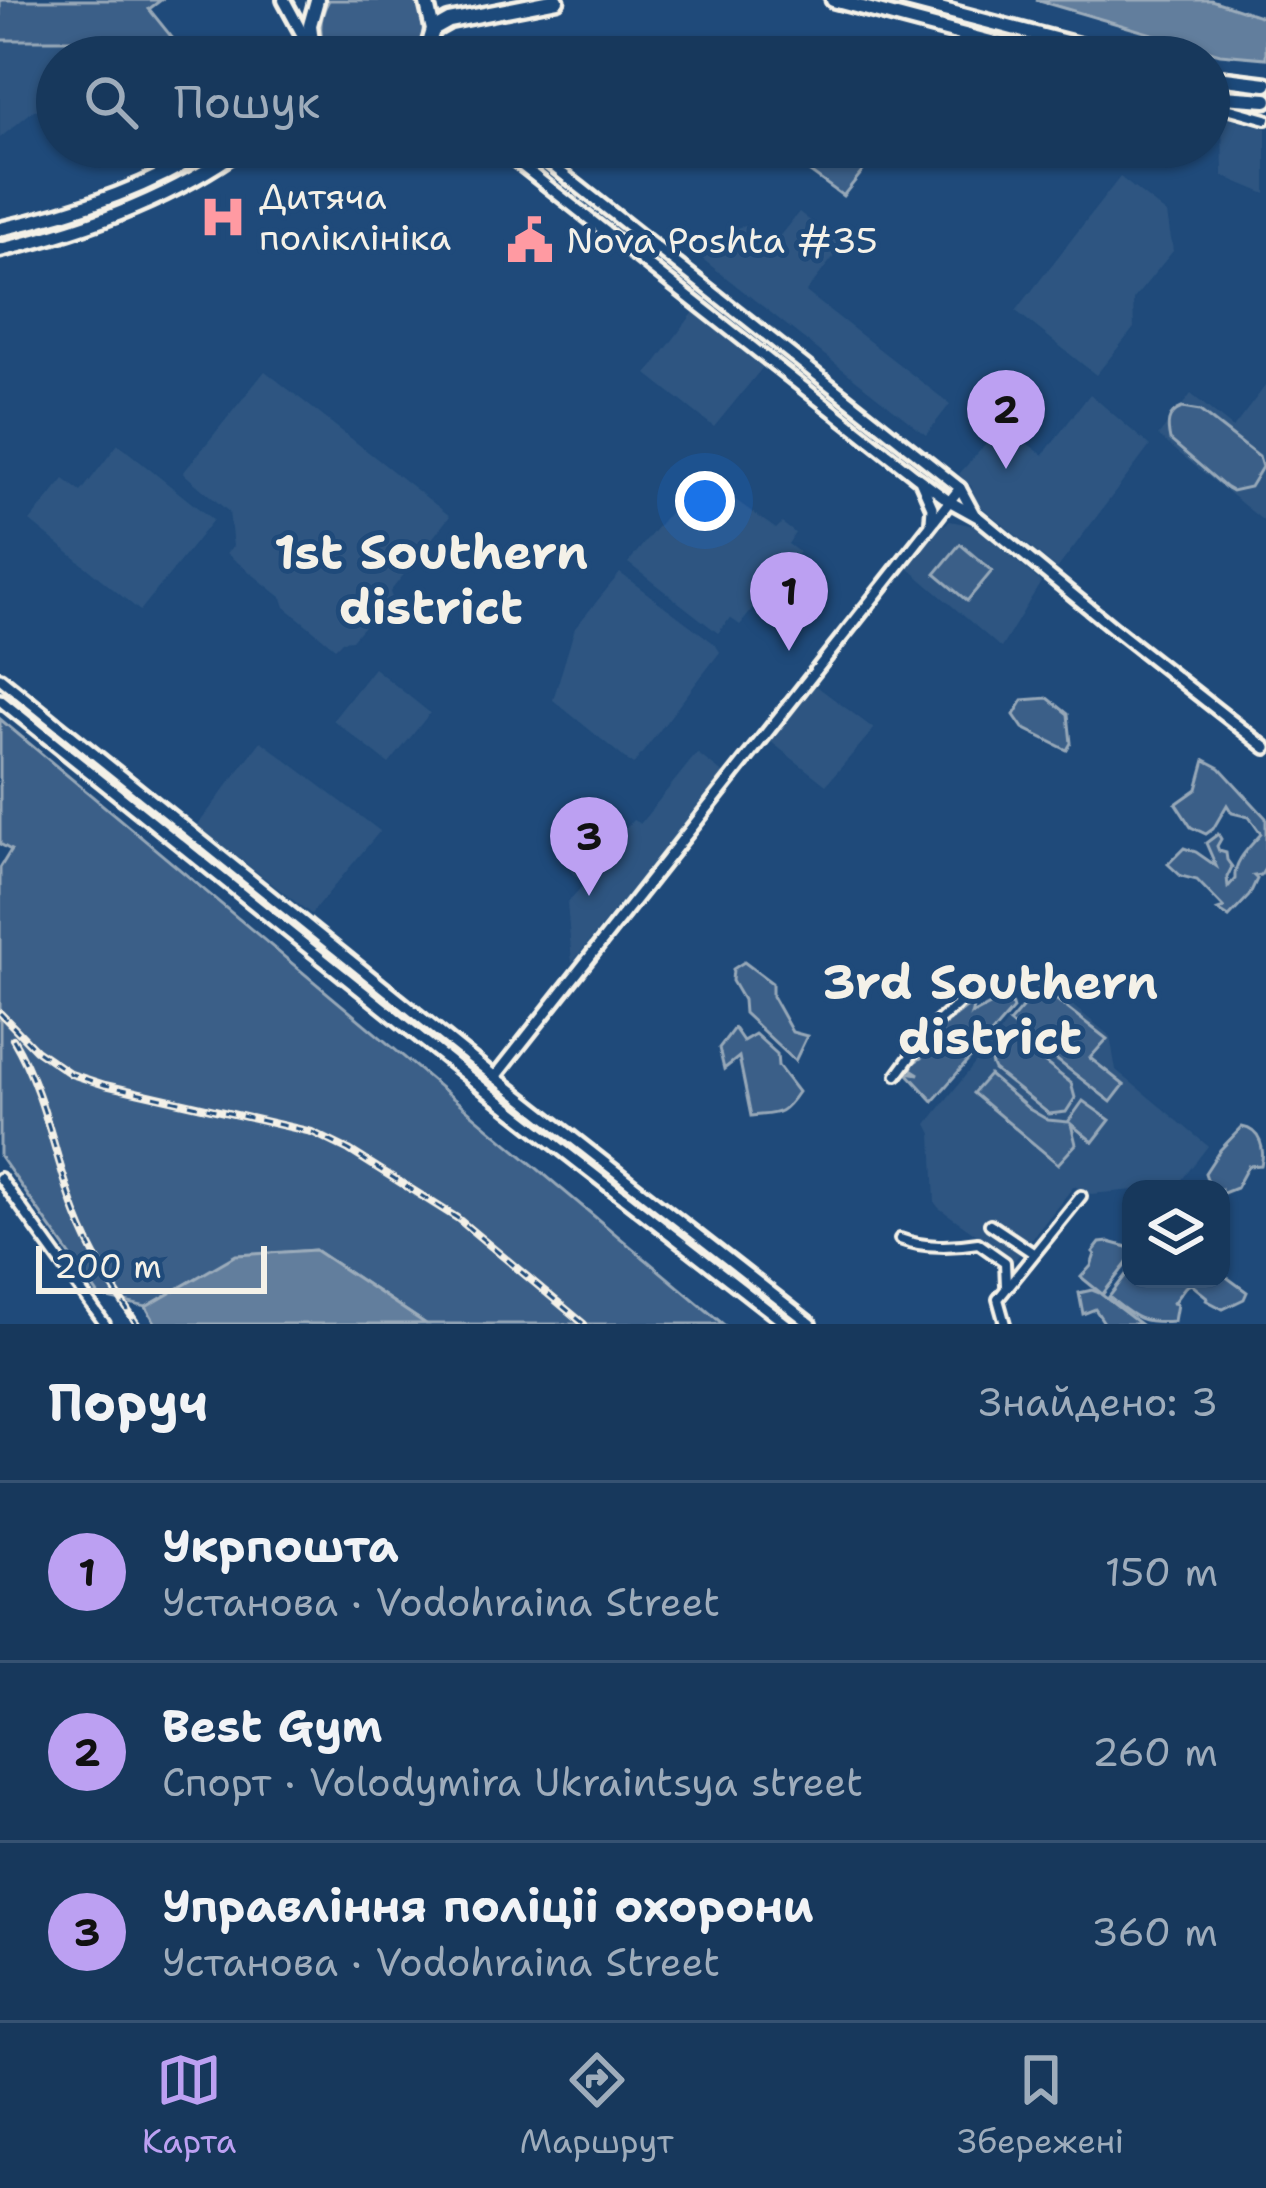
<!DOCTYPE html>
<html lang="uk">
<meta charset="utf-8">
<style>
:root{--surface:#17385c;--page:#244365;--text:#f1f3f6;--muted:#9eacbb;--line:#365272;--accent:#bca0f2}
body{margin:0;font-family:"Shantell Sans",sans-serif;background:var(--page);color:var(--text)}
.controls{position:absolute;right:36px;bottom:36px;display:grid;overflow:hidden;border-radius:24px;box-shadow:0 3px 9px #0004}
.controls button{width:108px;height:108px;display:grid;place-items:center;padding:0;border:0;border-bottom:3px solid var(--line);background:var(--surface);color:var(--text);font:60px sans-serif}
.scale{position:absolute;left:36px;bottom:30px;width:231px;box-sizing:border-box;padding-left:12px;border:6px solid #f4f1e8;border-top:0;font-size:33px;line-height:42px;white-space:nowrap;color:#f4f1e8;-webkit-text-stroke:9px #1f4a7a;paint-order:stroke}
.you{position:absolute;left:705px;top:501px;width:42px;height:42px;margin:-30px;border:9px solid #fff;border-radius:50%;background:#1a73e8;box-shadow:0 0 0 18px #1a73e833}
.badge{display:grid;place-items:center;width:78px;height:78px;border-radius:50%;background:var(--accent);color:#111;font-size:39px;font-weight:700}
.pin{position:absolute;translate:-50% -99px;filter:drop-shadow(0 3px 6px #0008)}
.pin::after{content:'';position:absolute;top:63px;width:42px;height:36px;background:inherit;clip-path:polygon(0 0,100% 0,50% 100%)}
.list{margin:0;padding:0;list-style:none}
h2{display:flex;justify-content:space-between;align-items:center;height:156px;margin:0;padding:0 48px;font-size:51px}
h2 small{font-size:39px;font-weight:400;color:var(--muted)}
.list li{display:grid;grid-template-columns:78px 1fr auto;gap:36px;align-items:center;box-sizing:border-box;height:180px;padding:0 48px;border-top:3px solid var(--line)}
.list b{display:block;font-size:45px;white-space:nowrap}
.list p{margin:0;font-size:39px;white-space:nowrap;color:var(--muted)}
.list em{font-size:39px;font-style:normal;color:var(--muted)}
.icon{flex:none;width:66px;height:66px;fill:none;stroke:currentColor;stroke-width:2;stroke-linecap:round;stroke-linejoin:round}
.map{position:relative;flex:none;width:1266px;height:1324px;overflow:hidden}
.search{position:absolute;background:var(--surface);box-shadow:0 3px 9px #0004;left:36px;right:36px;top:36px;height:132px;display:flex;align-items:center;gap:30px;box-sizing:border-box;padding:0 42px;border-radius:66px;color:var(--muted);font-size:45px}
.sheet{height:696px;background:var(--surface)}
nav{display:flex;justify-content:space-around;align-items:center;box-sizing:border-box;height:168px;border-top:3px solid var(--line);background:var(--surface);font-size:33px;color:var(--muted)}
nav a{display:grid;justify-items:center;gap:6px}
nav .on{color:var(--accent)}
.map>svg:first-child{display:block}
.built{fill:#2d5581}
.green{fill:#3a5f88;stroke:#97a8b8;stroke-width:3}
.water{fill:#627e9d;stroke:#9cacbb;stroke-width:3}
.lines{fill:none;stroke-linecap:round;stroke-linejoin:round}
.minor-casing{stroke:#f4f1e8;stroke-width:16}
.tertiary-casing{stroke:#f4f1e8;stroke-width:18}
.secondary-casing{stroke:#f4f1e8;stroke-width:20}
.primary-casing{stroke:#f4f1e8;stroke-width:21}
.minor{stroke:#1f4a7a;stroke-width:8}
.tertiary{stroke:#1f4a7a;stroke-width:9}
.secondary{stroke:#1f4a7a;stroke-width:10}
.primary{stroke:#1f4a7a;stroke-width:12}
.rail-casing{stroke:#f4f1e8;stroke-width:8}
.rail{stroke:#1f4a7a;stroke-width:3;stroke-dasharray:9;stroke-linecap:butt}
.labels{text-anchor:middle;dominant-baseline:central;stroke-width:10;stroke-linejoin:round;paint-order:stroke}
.poi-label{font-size:36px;fill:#f4f1e8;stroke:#1f4a7a;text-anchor:start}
.district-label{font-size:48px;font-weight:bold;fill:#f4f1e8;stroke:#1f4a7a}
</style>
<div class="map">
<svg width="1266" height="1324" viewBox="0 0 1266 1324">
<rect width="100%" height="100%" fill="#1f4a7a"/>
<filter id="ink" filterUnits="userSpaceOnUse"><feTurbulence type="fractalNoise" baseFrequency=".00833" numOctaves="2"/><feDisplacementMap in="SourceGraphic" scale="24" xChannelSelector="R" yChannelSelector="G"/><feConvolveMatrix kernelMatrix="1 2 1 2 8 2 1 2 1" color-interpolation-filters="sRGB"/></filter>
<g filter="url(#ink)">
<g class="built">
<path d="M 0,40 L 125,40 L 126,57 L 57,57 L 57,108 L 34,110 L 0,138 Z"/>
<path d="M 1222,116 L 1266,128 L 1266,194 L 1223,176 Z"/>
<path d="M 1120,177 L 1167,214 L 1173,251 L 1133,300 L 1134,328 L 1096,375 L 1016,311 Z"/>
<path d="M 799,212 L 842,246 L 806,292 L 950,404 L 926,435 L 686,246 L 745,225 L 773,244 Z"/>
<path d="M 694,312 L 763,367 L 714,427 L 647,374 Z"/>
<path d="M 265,371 L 450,516 L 390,592 L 392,598 L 381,613 L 374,614 L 352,640 L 342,641 L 335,648 L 285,607 L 282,598 L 226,553 L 233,546 L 229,512 L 183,473 Z"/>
<path d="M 1266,385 L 1266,523 L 1158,436 L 1191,394 L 1233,428 Z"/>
<path d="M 1090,394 L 1150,446 L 1057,569 L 978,504 L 971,486 L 959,474 L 1003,425 L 1043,455 Z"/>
<path d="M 118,444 L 213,520 L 140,611 L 30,521 L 64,479 L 81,492 Z"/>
<path d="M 694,482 L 716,497 L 730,496 L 776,529 L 782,523 L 795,533 L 788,544 L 799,552 L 740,625 L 730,618 L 718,633 L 628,563 Z"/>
<path d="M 950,521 L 975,526 L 1041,582 L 1001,648 L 908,568 L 937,530 Z"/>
<path d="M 620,573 L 715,644 L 720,652 L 633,765 L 553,700 L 575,628 Z"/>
<path d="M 374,668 L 430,713 L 389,764 L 333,720 Z"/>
<path d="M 815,685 L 874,729 L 826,785 L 770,741 Z"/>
<path d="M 261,741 L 380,831 L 311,914 L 197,826 Z"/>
<path d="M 697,753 L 724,774 L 572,963 L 567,903 L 585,883 L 573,874 L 566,863 L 589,835 L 614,840 L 633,820 L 640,824 Z"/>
<path d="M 1041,980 L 1110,1036 L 1116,1070 L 1208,1146 L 1177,1186 L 1091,1194 L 1074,1186 L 1014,1261 L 939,1208 L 935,1203 L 932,1134 L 927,1124 Z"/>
</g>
<g class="green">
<path d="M 0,0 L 161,0 L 149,9 L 174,40 L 143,57 L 126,57 L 124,40 L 0,40 Z"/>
<path d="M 329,0 L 415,0 C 426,19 426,38 414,57 L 329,57 C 318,38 318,19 329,0 Z"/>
<path d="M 784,147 L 882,147 L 843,196 L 788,156 Z"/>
<path d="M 1182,408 L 1200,411 L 1259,457 L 1262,467 L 1250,487 L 1232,491 L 1225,487 L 1170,440 C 1167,426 1166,414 1182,408 Z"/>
<path d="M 960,544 L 992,571 L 967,601 L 935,574 Z"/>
<path d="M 1048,698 L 1068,714 L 1071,743 L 1067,750 L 1023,728 L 1014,715 L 1023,700 Z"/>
<path d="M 0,719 L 723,1324 L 426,1324 L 315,1250 L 236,1256 L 146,1307 L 99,1296 L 0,1156 L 0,868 L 11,850 L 0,844 Z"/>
<path d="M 1205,760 L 1220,768 L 1266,818 L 1266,867 L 1261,875 L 1254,876 L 1257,879 L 1249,896 L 1229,917 L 1218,910 L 1224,908 L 1197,880 L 1181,876 L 1168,864 L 1184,848 L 1196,852 L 1216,866 L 1206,843 L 1218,834 L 1221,839 L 1217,846 L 1219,851 L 1226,853 L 1227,860 L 1232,867 L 1227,877 L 1228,887 L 1235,879 C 1233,861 1251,846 1261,834 L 1249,817 L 1232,813 L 1227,805 L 1213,829 L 1206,834 L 1191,827 L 1176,804 L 1197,789 Z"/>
<path d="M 744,962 L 772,983 L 772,996 L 792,1032 L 807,1036 L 795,1061 L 744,1013 L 743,1000 L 732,981 L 733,969 Z"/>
<path d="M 1040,987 L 1107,1039 L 1090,1058 L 1124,1085 L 1111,1102 L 1009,1023 Z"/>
<path d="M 1009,995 L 1013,1009 L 933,1101 L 906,1072 L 919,1074 L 911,1069 L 913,1063 L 921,1058 L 919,1054 L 932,1035 L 975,1001 L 971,1015 Z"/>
<path d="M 734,1028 L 743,1041 L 755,1034 L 777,1054 L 778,1066 L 798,1092 C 782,1116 778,1113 751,1116 L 739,1057 L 724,1069 L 719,1048 Z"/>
<path d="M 1005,1041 L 1017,1041 L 1071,1083 L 1075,1098 L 1066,1112 L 1049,1114 L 994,1070 C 987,1058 992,1046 1005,1041 Z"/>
<path d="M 989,1075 L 1029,1109 L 1048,1120 L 1068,1122 L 1083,1101 L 1110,1120 L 1093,1142 L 1071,1124 L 1076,1144 L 1058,1164 L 973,1093 Z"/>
<path d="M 1242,1127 C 1261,1130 1265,1150 1261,1165 L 1248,1166 L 1236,1188 L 1221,1194 L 1221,1189 L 1210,1188 L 1205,1173 L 1220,1150 Z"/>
<path d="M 1109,1242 L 1131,1248 L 1131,1258 L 1102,1295 L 1140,1324 L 1105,1324 L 1095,1309 L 1083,1314 L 1079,1293 L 1092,1290 L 1102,1294 L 1081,1277 L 1091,1266 L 1095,1254 L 1093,1252 L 1100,1243 Z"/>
<path d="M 1131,1268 L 1131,1279 L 1221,1279 L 1221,1273 L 1247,1292 L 1244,1299 L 1223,1309 L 1206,1300 L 1207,1297 L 1191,1284 L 1185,1287 L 1173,1303 L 1177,1304 L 1174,1321 C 1140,1324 1134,1317 1109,1297 Z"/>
</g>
<g class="water">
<path d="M 1036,0 L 1211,0 L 1266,18 L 1266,58 L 1220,54 Z"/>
<path d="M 315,1250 L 426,1324 L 156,1324 L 146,1307 L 236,1255 Z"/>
</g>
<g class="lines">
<defs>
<g id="minor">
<path d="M 1209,103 L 1266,119"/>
<path d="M 897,1075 L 932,1027 L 967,996"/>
<path d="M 0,1178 L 105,1324"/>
<path d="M 990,1224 L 1033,1253"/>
<path d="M 900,1239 C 923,1248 954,1247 978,1243 L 1005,1262 L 1006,1285"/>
<path d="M 1005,1324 L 998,1299 L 1081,1196"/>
</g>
<g id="tertiary">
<path d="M 498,147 L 918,478 L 949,501 L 978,517 L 1117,631 L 1266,748"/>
<path d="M 529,147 L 960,488 L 974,514"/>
<path d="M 921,482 L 932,507 L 931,522"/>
<path d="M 0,678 L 495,1077 L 811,1324"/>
<path d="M 0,700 L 485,1090 L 786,1324"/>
<path d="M 495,1077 L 960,488"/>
</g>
<path id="secondary" d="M 284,0 L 311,50"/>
<g id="primary">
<path d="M 833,0 L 1047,57"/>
<path d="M 906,0 L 1123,57"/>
<path d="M 433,30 L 449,21 L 557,0"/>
<path d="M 314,57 L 310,25 L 317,0"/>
<path d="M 425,57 L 433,30 L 426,0"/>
<path d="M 1209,77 L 1266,84"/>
<path d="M 1209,96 L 1266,100"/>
<path d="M 0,229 C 74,213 148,188 212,147"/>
<path d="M 0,250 C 86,230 171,199 243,147"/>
</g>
</defs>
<use href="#minor" class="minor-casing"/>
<use href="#tertiary" class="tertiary-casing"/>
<use href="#secondary" class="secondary-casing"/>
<use href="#primary" class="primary-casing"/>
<use href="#minor" class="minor"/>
<use href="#tertiary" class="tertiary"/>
<use href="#secondary" class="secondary"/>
<use href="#primary" class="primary"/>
<defs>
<g id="rail">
<path d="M 0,1013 L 36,1050 L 71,1074 L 105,1085 L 312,1132 L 349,1150 L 457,1218 L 584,1324"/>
<path d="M 13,1039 C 46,1095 54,1157 77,1216 C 92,1255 114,1290 137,1324"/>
</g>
</defs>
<use href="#rail" class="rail-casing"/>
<use href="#rail" class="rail"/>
</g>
</g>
<defs>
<symbol id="hospital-bare" viewBox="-9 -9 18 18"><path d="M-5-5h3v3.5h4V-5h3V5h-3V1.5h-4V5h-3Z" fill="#ff9aa2" stroke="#1f4a7a" stroke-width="2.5" paint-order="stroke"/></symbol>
<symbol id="civic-bare" viewBox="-9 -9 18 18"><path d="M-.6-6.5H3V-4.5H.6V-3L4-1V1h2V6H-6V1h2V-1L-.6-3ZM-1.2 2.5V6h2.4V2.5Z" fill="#ff9aa2" stroke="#1f4a7a" stroke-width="2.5" paint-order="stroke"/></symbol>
</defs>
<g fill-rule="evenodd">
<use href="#hospital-bare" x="190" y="184" width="66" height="66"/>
<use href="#civic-bare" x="497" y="207" width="66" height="66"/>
</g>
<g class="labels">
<g class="poi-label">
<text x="259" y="196">Дитяча<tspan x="259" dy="41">поліклініка</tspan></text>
<text x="566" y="240">Nova Poshta #35</text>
</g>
<g class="district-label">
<text x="431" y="552">1st Southern<tspan x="431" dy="55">district</tspan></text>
<text x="990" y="982">3rd Southern<tspan x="990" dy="55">district</tspan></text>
</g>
</g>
</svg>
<div class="controls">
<button><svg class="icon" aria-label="layers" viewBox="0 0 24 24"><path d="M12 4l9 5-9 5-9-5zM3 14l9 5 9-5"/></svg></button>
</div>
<div class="scale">200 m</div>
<div class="you"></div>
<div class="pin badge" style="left:789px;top:651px">1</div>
<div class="pin badge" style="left:1006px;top:469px">2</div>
<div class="pin badge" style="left:589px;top:896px">3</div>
<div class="search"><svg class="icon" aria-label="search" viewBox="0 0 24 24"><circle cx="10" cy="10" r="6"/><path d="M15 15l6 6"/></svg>Пошук</div>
</div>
<section class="sheet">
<h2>Поруч<small>Знайдено: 3</small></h2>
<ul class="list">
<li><span class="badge">1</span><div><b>Укрпошта</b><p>Установа · Vodohraina Street</p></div><em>150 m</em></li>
<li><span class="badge">2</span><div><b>Best Gym</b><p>Спорт · Volodymira Ukraintsya street</p></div><em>260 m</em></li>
<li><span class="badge">3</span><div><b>Управлiння полiцii охорони</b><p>Установа · Vodohraina Street</p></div><em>360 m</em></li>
</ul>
</section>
<nav>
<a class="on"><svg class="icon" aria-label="map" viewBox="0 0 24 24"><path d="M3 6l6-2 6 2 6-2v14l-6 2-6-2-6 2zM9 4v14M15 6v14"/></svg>Карта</a>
<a><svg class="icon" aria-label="directions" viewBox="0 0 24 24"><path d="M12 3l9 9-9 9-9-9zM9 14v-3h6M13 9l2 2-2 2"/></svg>Маршрут</a>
<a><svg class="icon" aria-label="saved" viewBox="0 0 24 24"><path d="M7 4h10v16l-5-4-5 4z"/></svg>Збережені</a>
</nav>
